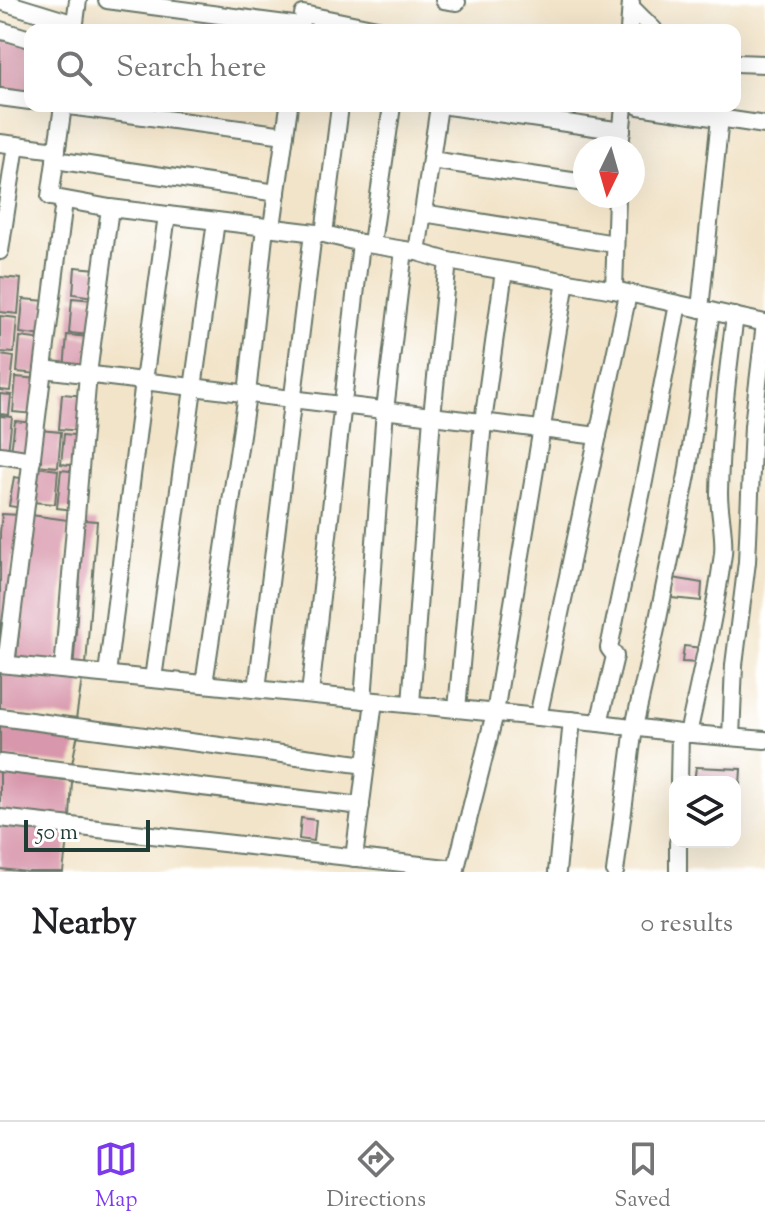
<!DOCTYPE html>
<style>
:root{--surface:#fff;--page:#f2f2f2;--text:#202124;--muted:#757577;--line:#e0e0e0;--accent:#7c3aed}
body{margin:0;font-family:"Sorts Mill Goudy",serif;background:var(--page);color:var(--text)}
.controls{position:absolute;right:24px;bottom:24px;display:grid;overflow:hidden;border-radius:16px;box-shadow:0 8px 32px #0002}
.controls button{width:72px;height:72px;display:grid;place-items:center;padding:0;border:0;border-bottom:2px solid var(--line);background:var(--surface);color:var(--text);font:40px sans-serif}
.compass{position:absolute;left:573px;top:136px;width:72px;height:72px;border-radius:50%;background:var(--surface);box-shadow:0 8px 32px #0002;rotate:185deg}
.scale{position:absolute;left:24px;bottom:20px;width:126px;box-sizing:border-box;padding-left:8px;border:4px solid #1f3d34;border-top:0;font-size:22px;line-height:28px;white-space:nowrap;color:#1f3d34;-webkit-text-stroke:6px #fff;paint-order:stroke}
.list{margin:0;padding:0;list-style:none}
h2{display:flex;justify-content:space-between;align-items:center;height:104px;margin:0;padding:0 32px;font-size:34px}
h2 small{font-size:26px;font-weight:400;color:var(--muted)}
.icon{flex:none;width:44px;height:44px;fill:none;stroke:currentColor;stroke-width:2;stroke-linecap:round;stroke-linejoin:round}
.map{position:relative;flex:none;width:765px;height:872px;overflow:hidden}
.search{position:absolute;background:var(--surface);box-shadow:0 8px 32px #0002;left:24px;right:24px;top:24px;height:88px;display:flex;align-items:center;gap:20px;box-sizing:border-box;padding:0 28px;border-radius:16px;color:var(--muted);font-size:30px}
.sheet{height:248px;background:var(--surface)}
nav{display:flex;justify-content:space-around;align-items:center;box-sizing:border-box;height:112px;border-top:2px solid var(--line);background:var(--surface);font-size:22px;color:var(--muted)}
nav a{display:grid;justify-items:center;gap:4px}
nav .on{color:var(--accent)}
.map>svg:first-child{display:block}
.building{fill:#d897ac}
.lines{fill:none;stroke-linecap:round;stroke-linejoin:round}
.minor-casing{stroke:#697768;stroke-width:20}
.minor{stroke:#fff;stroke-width:16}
</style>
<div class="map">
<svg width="765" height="872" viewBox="0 0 765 872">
<rect width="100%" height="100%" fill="#fff"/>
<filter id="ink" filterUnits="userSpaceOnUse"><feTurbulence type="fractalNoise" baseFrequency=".0125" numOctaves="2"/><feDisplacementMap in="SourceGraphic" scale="16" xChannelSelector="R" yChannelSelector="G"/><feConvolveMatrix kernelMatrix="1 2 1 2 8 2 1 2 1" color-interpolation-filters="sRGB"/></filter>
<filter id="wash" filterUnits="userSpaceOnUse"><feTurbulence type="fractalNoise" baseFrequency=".006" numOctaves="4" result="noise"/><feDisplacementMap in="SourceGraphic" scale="32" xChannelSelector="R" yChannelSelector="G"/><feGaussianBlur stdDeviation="1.8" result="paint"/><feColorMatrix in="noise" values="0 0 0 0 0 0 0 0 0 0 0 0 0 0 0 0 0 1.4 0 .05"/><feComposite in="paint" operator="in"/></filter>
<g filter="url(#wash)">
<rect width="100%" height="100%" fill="#f2e4c9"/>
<g id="blocks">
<g class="building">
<path d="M 0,40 L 30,45 L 30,95 L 0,91 Z"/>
<path d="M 75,267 L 97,269 L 94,297 L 73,294 Z"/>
<path d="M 0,277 L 21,279 L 18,314 L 0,312 Z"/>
<path d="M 72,298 L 94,300 L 91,335 L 69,333 Z"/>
<path d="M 23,299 L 46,301 L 43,336 L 20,333 Z"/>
<path d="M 0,316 L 17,318 L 14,353 L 0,352 Z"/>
<path d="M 67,335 L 90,337 L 86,372 L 64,370 Z"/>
<path d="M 20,337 L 43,340 L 39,374 L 17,372 Z"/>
<path d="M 0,355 L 14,357 L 10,391 L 0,390 Z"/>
<path d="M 16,377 L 39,379 L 35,414 L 13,412 Z"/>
<path d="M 0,394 L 11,395 L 9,415 L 0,414 Z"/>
<path d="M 62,394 L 85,396 L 81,431 L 59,429 Z"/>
<path d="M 0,416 L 12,417 L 8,452 L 0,451 Z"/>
<path d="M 15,421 L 33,423 L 29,454 L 11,452 Z"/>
<path d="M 39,430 L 61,432 L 58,467 L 36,465 Z"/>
<path d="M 64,434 L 83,436 L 79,466 L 61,464 Z"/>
<path d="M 36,467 L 58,470 L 55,504 L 32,502 Z"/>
<path d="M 61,470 L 78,472 L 74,510 L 57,508 Z"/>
<path d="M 14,477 L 27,479 L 23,508 L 9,506 Z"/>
<path d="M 2,514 L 20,515 L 0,650 L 0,532 Z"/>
<path d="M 31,515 L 68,520 L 57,661 L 16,659 Z"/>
<path d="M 84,520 L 97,521 L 86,665 L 73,671 Z"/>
<path d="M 673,578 L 702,583 L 701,601 L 672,598 Z"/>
<path d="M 684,646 L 702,648 L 701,663 L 682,662 Z"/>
<path d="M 0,669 L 82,679 L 76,719 L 0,711 Z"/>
<path d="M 0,722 L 78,733 L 72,764 L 0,757 Z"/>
<path d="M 696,767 L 741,769 L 740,785 L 735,784 L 735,782 L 694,782 Z"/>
<path d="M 0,771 L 72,781 L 70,817 L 0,815 Z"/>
<path d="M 301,818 L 316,820 L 314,841 L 299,839 Z"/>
<path d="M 0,824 L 68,832 L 63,872 L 28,872 L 0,869 Z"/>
</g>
</g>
</g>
<g filter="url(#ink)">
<use href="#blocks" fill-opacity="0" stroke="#697768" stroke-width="2"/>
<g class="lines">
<defs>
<g id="minor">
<path d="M 107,0 L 301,26"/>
<path d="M 444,0 L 457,2"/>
<path d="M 0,1 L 75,24"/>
<path d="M 631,7 L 654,30"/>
<path d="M 303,14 L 382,30"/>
<path d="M 0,30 L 30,39"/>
<path d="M 74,30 L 78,0"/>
<path d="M 629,30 L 631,2"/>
<path d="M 735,63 L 765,64"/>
<path d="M 0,97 L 30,101"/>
<path d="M 63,106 L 50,197 L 110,208 L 324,234 L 361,243 L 417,252 L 448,261 L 614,290 L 765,323"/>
<path d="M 69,106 L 285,135"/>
<path d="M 448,106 L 622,131"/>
<path d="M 639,106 L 765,125"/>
<path d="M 0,143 L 57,150"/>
<path d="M 620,148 L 624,106"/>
<path d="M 55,160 L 277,193"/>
<path d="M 431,160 L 585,183"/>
<path d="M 423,213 L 615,244"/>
<path d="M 272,227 L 289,106"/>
<path d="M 324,234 L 340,106"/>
<path d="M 372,243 L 392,106"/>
<path d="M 0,251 L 16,145"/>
<path d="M 417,252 L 439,106"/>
<path d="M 614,290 L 617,196"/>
<path d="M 700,309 L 720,118"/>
<path d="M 43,369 L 598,436"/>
<path d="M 0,455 L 32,460"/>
<path d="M 0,664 L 599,723 L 680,733 L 765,740"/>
<path d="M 6,664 L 64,201"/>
<path d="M 63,670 L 88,374 L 110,208"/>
<path d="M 107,674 L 144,381 L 167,215"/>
<path d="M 153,679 L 216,221"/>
<path d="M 204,684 L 247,394 L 265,227"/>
<path d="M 257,689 L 313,233"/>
<path d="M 310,694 L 361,243"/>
<path d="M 363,700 L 385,410 L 404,250"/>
<path d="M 411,704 L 432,416 L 448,261"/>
<path d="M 457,709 L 483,422 L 504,271"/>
<path d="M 0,717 L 366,765"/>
<path d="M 538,717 L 628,294"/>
<path d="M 599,723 L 615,656 L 609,648 L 644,481 L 678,304"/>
<path d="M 688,734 C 701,674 715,614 723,554 C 725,534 719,513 719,493 C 720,433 727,375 735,316"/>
<path d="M 731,737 L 734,665 L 747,562 L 753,426 L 765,323"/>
<path d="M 0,763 L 361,806"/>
<path d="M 679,782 L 680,733"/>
<path d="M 0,818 L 456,869"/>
<path d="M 354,858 L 374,701"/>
<path d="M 455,872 L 495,713 L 566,281"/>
<path d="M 557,872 L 572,720"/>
<path d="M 615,872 L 634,727 L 656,629 L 687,475 L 711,311"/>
<path d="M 678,872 L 678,842"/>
</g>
</defs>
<use href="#minor" class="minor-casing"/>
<use href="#minor" class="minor"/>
</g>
</g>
</svg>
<div class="controls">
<button><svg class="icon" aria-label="layers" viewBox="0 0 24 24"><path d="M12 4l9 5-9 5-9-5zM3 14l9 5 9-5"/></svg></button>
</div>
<svg class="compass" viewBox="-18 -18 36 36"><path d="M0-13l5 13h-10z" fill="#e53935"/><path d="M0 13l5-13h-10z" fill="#757577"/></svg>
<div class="scale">50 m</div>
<div class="search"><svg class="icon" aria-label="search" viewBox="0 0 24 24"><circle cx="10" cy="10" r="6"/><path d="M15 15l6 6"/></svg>Search here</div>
</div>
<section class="sheet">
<h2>Nearby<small>0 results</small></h2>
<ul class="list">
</ul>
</section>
<nav>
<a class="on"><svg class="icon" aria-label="map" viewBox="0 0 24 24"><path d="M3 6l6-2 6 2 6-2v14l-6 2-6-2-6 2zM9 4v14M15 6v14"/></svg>Map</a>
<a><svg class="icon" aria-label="directions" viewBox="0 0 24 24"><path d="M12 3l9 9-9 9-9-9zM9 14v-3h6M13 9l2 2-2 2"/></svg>Directions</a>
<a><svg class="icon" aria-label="saved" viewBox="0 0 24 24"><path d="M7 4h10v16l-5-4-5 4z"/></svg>Saved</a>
</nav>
